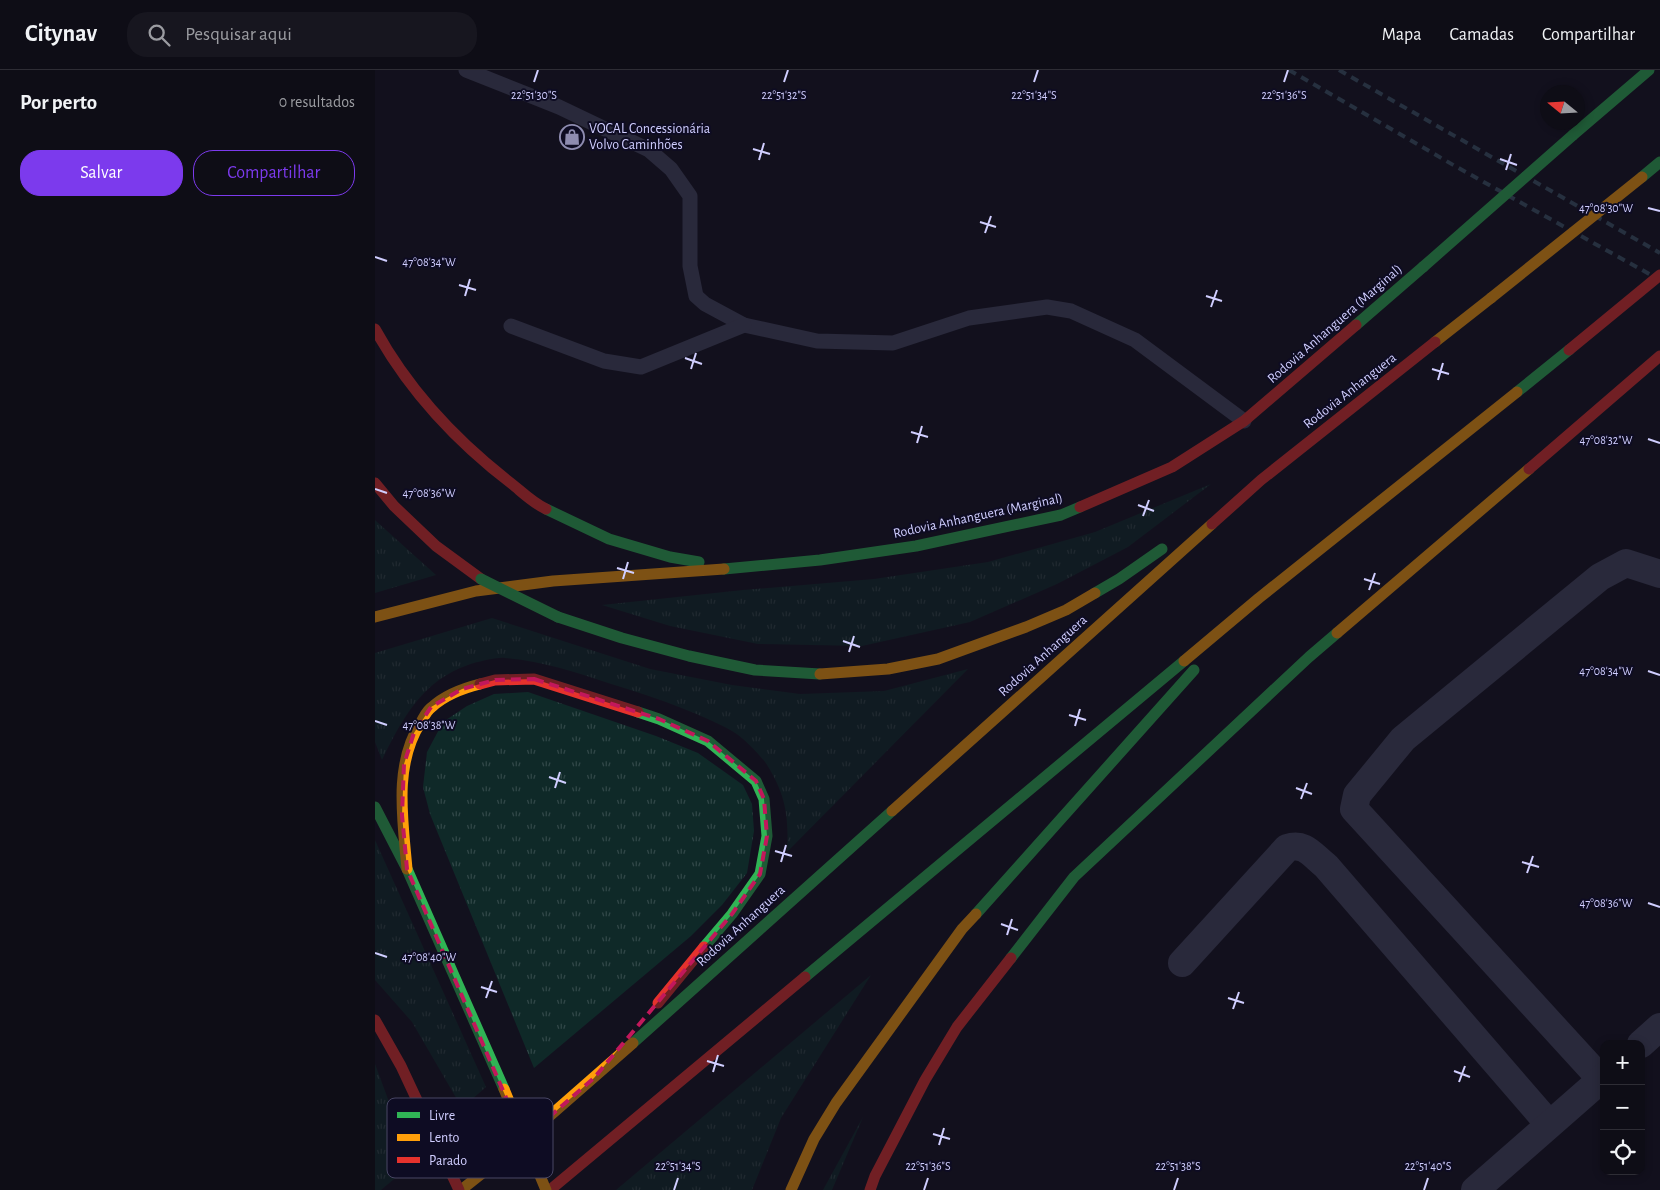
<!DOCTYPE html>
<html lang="pt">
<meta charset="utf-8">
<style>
:root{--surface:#0e0d16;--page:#17161f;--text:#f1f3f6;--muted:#9b9ca1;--line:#2e2d35;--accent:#7c3aed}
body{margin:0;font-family:"Alegreya Sans",sans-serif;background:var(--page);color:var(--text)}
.controls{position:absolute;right:15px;bottom:15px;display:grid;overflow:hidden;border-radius:10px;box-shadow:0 2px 8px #0003}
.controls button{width:45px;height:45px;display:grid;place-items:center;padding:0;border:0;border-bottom:1px solid var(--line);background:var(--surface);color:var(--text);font:25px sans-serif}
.compass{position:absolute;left:1165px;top:15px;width:45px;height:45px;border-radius:50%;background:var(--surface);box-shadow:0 2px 8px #0003;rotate:288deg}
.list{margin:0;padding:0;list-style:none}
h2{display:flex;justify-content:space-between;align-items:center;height:65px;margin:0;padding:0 20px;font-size:21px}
h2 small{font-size:16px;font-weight:400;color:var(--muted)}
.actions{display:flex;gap:10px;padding:15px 20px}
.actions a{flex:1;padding:11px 0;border:1px solid var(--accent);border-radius:20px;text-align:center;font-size:18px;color:var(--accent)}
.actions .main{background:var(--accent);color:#fff}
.icon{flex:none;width:28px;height:28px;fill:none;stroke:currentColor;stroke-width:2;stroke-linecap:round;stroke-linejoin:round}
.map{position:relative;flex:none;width:1285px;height:1120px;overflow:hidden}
header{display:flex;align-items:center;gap:30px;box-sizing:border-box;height:70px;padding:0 25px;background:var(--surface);border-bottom:1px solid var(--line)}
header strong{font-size:24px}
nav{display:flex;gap:28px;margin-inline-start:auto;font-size:18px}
.search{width:350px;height:45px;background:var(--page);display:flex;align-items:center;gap:12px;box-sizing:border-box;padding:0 18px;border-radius:20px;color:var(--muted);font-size:19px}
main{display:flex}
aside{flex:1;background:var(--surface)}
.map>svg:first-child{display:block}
.grass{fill:url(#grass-tufts)}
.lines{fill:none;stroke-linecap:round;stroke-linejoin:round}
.lane{stroke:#46475f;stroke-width:15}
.street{stroke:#46475f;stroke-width:28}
.fast{stroke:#30b455;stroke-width:11}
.slow{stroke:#ff9f0a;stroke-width:11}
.jam{stroke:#e5322d;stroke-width:11}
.rail{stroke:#3e5768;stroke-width:4;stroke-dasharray:8 6;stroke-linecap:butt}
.fast-bridge{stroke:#30b455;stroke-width:11}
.slow-bridge{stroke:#ff9f0a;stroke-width:11}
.jam-bridge{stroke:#e5322d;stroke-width:11}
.marked{fill:none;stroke:#c2185b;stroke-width:4;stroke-dasharray:10 6;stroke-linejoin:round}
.ticks{fill:none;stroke:#d0ceff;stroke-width:2}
.labels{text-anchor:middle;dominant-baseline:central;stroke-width:4;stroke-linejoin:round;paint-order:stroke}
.poi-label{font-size:14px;fill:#d0ceff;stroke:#0e0c23;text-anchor:start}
.street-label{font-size:14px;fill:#d0ceff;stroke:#0e0c23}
.key{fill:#0e0c23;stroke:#484665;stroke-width:1}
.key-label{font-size:14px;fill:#d0ceff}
.ticks-label{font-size:12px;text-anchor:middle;fill:#d0ceff;stroke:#0e0c23;stroke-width:4;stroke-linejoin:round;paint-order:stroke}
</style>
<header>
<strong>Citynav</strong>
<div class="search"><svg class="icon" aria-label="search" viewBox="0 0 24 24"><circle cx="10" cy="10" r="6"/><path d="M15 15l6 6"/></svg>Pesquisar aqui</div>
<nav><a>Mapa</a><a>Camadas</a><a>Compartilhar</a></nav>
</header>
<main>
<aside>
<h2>Por perto<small>0 resultados</small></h2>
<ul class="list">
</ul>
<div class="actions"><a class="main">Salvar</a><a>Compartilhar</a></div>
</aside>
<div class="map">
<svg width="1285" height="1120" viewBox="0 0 1285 1120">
<defs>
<pattern id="grass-tufts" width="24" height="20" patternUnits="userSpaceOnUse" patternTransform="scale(1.25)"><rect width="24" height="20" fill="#0f2928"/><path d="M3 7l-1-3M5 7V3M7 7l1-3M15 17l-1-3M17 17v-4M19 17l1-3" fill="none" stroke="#314748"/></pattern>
</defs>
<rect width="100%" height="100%" fill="#12111e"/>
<g class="grass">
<path d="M 836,414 L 753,477 L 682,514 L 595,552 L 487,576 L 383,574 L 295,556 L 227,535 L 368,520 L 499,509 L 613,492 L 720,462 Z"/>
<path d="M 0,450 L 1,451 L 61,505 L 0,523 Z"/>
<path d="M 117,548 L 275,599 L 357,615 L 425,624 L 509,621 L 593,599 L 412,782 C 414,748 411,725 392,695 C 388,688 370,670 363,665 C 351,656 324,645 309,639 C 284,629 259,621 233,613 C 200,602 166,591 130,588 C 122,587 102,592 93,595 C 47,611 27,649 7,690 L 0,672 L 0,583 Z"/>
<path d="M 153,622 L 281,666 L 323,683 L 368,715 L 377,734 L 379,761 L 372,803 L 347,835 L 316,866 L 159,998 L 55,744 L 48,717 L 52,682 L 68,652 L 92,636 L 119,624 Z"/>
<path d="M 0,770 L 111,1017 L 87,1038 L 37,952 L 0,910 Z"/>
<path d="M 496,905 L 406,1048 L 377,1120 L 241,1120 Z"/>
<path d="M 0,994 L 37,1094 L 6,1120 L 0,1120 Z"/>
<path d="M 488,1047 L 457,1120 L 448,1120 Z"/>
</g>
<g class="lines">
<g class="lane">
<path d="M 91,0 L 184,37 L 274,80 L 296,99 L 315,126 L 315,196 L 321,226 L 330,234 L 369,255 L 442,271 L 518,273 L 594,248 L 672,237 L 696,241 L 760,270 L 869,351"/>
<path d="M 136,256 L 229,291 L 266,297 L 369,255"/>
</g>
<g class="street">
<path d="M 807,893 L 912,778 C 930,772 937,785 951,796 L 1174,1054"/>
<path d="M 1266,974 L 1285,957"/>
<path d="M 1226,1009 L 979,739 L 982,725 L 1028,669 L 1225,507 L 1251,493 L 1285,504"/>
<path d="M 1100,1120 L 1229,1007"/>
</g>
<g class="fast">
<path d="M 1198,65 L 1274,0"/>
<path d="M 1267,107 L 1285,92"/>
<path d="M 981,255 L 1048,197"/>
<path d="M 1142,322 L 1194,280"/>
<path d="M 171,439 L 234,469 L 295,487 L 324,492"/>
<path d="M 349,499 L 445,490 L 541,476 L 686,445 L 705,437"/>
<path d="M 720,523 L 744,509 L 787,479"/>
<path d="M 183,547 L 247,568 L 314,586 L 380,600 L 445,604"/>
<path d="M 263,642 L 284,649 L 333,671 L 381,711 L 389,729 L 392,766 L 385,804 L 357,844 L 329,877"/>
<path d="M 0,737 L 32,799 L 129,1019"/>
<path d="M 601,844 L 819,600"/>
<path d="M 636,888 L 699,807 L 934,587 L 962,563"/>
<path d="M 430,907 L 809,591"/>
<path d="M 258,973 L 517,741"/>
</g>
<g class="slow">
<path d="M 1060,272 L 1116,228"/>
<path d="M 0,547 L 101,521 L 178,511 L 349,499"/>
<path d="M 962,563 L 1154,399"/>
<path d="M 809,591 L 884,528 L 1142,322"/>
<path d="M 445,604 L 513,599 L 563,589 L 651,557 L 691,540 L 720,523"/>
<path d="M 517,741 L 837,454"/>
<path d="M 32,799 C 28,751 18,695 46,652 C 49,647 52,640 57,637 C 70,625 89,618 105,614"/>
<path d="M 86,1120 L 129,1086 L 258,973"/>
<path d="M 416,1120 L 439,1069 L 461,1033 L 587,859 L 601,844"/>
</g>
<g class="jam">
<path d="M 0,259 C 34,321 81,371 137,414 C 147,422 158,433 171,439"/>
<path d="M 1154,399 L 1285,286"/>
<path d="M 0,413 L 19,436 L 61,476 L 106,509"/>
<path d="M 705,437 L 797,397 L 869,351 L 981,255"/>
<path d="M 837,454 L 886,410 L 1060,272"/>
<path d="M 105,614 L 120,610 L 159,609 L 263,642"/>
<path d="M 283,933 L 329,877"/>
<path d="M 0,950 L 26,996 L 84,1120"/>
<path d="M 175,1120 L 430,907"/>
<path d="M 495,1120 L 500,1106 L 550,1010 L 582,957 L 636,888"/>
</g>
<g class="rail">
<path d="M 914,0 L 1080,96 L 1285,210"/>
<path d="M 964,0 L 1285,183"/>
</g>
<g class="fast-bridge">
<path d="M 1048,197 L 1198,65"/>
<path d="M 106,509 L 183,547"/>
</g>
<g class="slow-bridge">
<path d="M 1116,228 L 1267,107"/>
<path d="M 129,1019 L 171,1120"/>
</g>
<path class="jam-bridge" d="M 1194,280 L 1285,205"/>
</g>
<path d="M0 0H1285V1120H0ZM 159,609 L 284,649 L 333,671 L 381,711 L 389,729 L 392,766 L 385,804 L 357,844 L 219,1008 L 149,1069 L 32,799 L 27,745 L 29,694 L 39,663 L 56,637 L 87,619 L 120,610 Z" fill="#12111e" fill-opacity=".55" fill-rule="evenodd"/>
<path class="marked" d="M 159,609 L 284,649 L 333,671 L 381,711 L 389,729 L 392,766 L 385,804 L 357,844 L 219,1008 L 149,1069 L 32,799 L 27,745 L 29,694 L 39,663 L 56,637 L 87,619 L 120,610 Z"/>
<path class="ticks" d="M 159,12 L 163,0M 409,12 L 413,0M 659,12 L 663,0M 909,12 L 913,0M 378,79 L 395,84M 1125,89 L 1142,95M 384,90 L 389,73M 1131,100 L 1136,84M 1273,138 L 1285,141M 605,152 L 621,157M 610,163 L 616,146M 0,187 L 12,191M 84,215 L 101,220M 90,226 L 95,209M 831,226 L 847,231M 836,237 L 842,220M 310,288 L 327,294M 316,299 L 321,283M 1057,299 L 1074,304M 1063,310 L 1068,293M 536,362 L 553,367M 1273,369 L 1285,373M 542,373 L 547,356M 0,419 L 12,423M 763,435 L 779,441M 768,446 L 774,430M 242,498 L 259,503M 248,509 L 253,492M 989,509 L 1005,514M 994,520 L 1000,503M 468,571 L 485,577M 474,582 L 479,566M 1273,601 L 1285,605M 694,645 L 711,650M 0,651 L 12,655M 700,656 L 705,639M 174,707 L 191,713M 180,718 L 185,702M 921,718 L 937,724M 926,729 L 932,713M 400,781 L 417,786M 406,792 L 411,775M 1147,792 L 1164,797M 1152,803 L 1158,786M 1273,833 L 1285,837M 626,854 L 643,860M 632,865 L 637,849M 0,883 L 12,887M 106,917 L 122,922M 111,928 L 117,911M 853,928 L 869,933M 858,939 L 864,922M 332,991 L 349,996M 1079,1001 L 1095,1007M 338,1002 L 343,985M 1084,1012 L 1090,996M 558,1064 L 575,1069M 564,1075 L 569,1058M 299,1120 L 303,1108M 549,1120 L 553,1108M 799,1120 L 803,1108M 1049,1120 L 1053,1108"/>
<defs>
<symbol id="shop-ring" viewBox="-11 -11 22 22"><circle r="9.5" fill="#0e0c23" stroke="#8e8cb0" stroke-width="1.5"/><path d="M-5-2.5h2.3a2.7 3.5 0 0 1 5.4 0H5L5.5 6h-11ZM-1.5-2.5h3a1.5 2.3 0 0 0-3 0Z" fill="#8e8cb0"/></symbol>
</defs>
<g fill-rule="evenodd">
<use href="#shop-ring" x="183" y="53" width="28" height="28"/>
</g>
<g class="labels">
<g class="poi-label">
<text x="214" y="59">VOCAL Concessionária<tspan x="214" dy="16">Volvo Caminhões</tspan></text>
</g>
<g class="street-label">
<text transform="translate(960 254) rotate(-41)">Rodovia Anhanguera (Marginal)</text>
<text transform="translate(975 321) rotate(-38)">Rodovia Anhanguera</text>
<text transform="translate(603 446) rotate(-12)">Rodovia Anhanguera (Marginal)</text>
<text transform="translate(668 586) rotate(-42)">Rodovia Anhanguera</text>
<text transform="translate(366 856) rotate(-42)">Rodovia Anhanguera</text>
</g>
</g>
<rect x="12" y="1028" width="166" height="80" rx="8" class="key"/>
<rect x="22" y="1042" width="23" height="6" fill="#30b455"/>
<rect x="22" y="1064" width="23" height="7" fill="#ff9f0a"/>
<rect x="22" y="1087" width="23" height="6" fill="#e5322d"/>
<g class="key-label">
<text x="54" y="1050">Livre</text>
<text x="54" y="1072">Lento</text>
<text x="54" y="1095">Parado</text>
</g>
<g class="ticks-label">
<text x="159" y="29">22°51'30"S</text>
<text x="409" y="29">22°51'32"S</text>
<text x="659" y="29">22°51'34"S</text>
<text x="909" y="29">22°51'36"S</text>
<text x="1231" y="142">47°08'30"W</text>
<text x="54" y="196">47°08'34"W</text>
<text x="1231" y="374">47°08'32"W</text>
<text x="54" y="427">47°08'36"W</text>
<text x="1231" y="605">47°08'34"W</text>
<text x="54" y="659">47°08'38"W</text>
<text x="1231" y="837">47°08'36"W</text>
<text x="54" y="891">47°08'40"W</text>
<text x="303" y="1100">22°51'34"S</text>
<text x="553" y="1100">22°51'36"S</text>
<text x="803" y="1100">22°51'38"S</text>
<text x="1053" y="1100">22°51'40"S</text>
</g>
</svg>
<div class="controls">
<button>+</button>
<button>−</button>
<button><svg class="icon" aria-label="locate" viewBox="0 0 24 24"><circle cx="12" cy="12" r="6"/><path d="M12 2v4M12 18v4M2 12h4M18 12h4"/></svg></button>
</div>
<svg class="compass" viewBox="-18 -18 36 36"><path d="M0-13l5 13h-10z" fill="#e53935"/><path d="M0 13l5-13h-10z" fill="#9b9ca1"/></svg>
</div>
</main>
